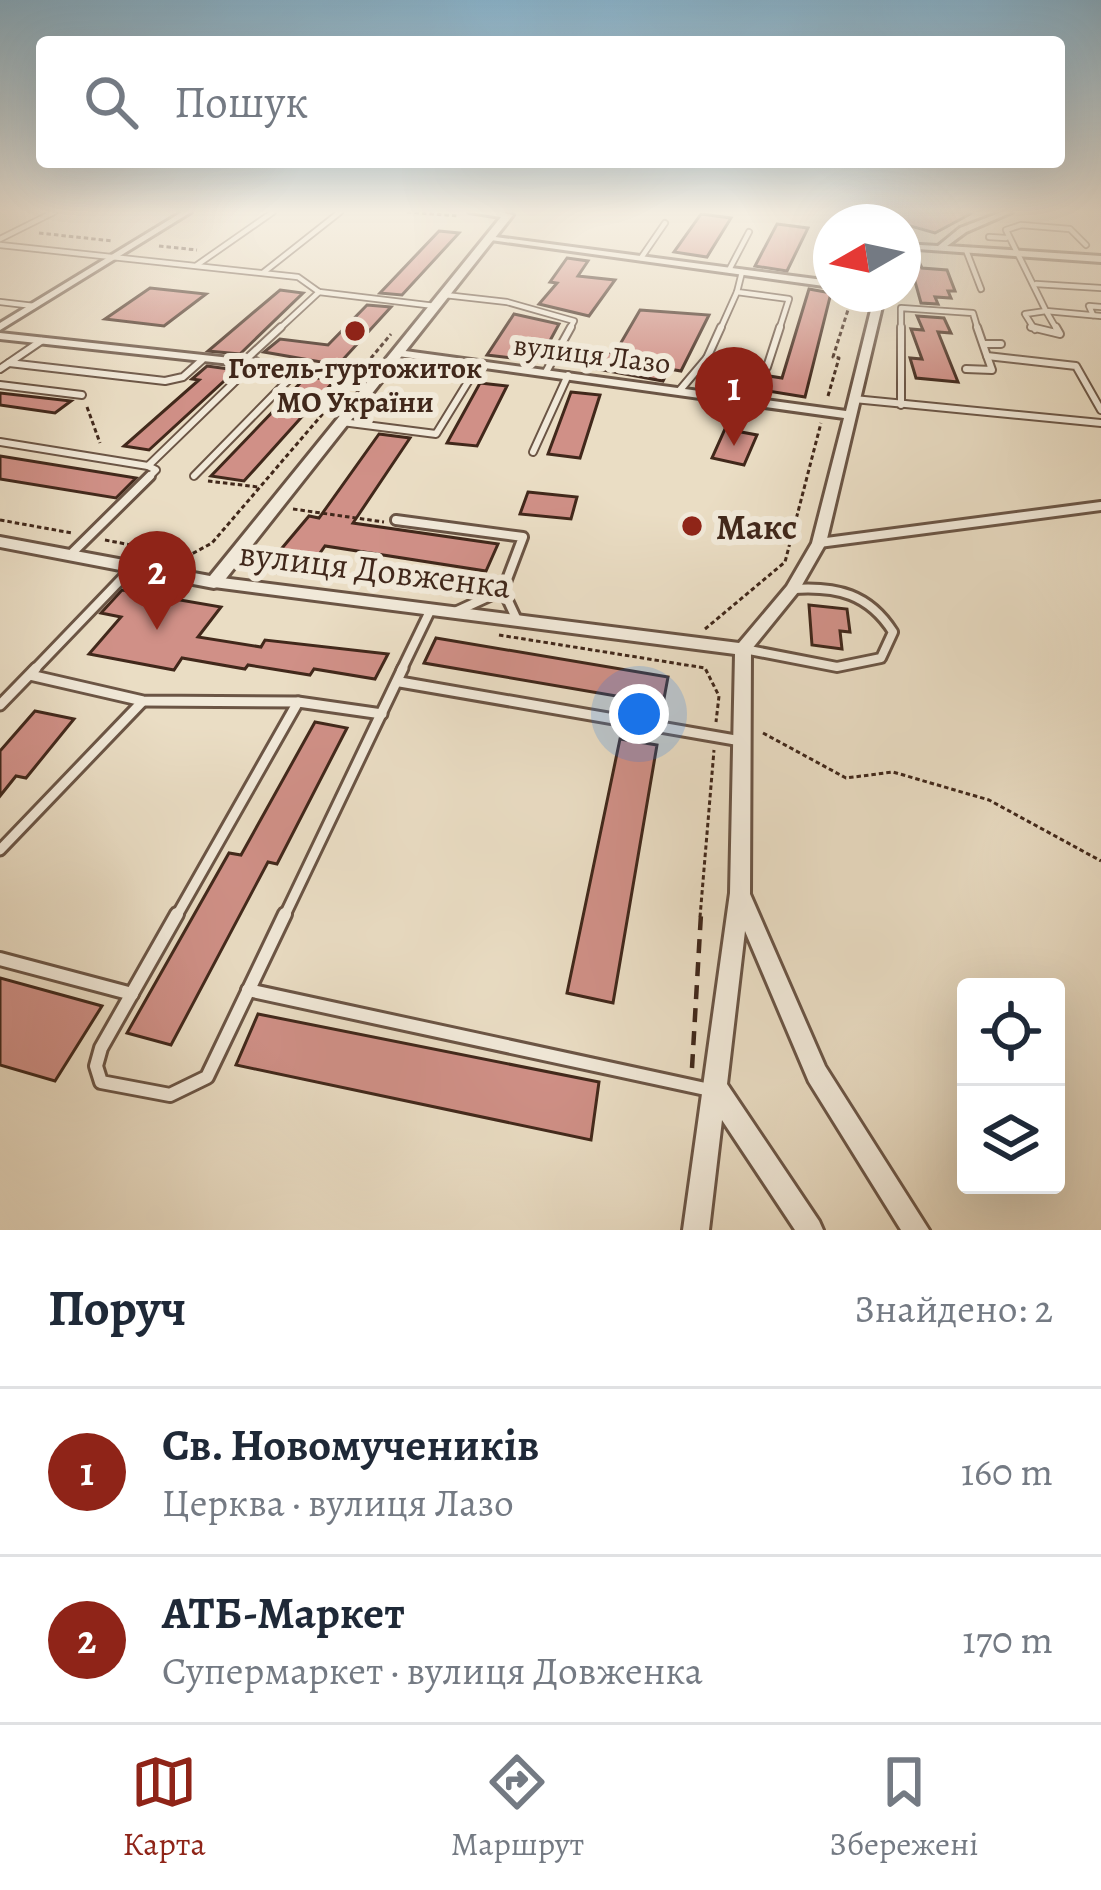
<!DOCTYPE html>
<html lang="uk">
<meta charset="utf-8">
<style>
:root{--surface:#fff;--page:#f6f6f7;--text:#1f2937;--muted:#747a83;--line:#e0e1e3;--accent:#8f2418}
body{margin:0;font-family:Alegreya,serif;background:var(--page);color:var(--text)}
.controls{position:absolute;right:36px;bottom:36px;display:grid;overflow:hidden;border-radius:12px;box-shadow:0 12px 48px #0002}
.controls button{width:108px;height:108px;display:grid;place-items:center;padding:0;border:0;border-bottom:3px solid var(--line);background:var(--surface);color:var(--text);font:60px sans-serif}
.compass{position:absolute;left:813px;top:204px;width:108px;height:108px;border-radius:50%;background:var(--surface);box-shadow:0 12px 48px #0002;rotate:261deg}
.you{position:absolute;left:639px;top:714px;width:42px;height:42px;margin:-30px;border:9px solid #fff;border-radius:50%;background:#1a73e8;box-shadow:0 0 0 18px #1a73e833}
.badge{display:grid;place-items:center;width:78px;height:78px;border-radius:50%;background:var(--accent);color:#fff;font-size:39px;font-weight:700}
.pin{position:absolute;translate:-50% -99px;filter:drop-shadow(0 3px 6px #0008)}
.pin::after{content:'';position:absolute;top:63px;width:42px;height:36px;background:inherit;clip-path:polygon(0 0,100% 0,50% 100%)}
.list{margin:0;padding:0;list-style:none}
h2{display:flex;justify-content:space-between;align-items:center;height:156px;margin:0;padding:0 48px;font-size:51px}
h2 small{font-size:39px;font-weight:400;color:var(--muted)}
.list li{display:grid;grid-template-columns:78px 1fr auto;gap:36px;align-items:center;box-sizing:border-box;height:168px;padding:0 48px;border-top:3px solid var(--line)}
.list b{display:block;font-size:45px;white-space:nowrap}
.list p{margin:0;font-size:39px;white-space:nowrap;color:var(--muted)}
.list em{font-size:39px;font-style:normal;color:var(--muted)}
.icon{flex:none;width:66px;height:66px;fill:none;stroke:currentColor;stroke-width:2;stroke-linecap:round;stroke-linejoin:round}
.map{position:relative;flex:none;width:1101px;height:1230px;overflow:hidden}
.search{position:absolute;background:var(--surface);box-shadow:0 12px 48px #0002;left:36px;right:36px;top:36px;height:132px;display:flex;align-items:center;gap:30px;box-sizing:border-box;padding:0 42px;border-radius:12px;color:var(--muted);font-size:45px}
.sheet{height:492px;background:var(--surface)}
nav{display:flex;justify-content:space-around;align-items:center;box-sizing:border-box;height:168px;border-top:3px solid var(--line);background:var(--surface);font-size:33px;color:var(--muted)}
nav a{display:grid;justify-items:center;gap:6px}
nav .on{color:var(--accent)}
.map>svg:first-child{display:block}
.building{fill:#d09087;stroke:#41281b;stroke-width:3}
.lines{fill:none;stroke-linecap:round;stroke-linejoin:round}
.service-far4-casing{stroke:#6b5545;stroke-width:8}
.service-far3-casing{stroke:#6b5545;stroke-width:10}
.service-far2-casing{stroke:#6b5545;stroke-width:14}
.service-far1-casing{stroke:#6b5545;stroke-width:15}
.service-casing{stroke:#6b5545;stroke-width:18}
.minor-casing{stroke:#6b5545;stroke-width:6}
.tertiary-casing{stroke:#6b5545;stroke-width:6}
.path-far1{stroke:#41281b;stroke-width:3;stroke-dasharray:4.5 3;stroke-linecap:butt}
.path{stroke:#41281b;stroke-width:4.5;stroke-dasharray:14 9;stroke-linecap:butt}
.service-far4{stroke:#f1e9d9;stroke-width:4.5}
.service-far3{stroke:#f1e9d9;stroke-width:6}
.service-far2{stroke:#f1e9d9;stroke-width:8}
.service-far1{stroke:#f1e9d9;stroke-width:9}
.service{stroke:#f1e9d9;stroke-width:12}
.minor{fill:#f1e9d9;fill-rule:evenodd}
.tertiary{fill:#f1e9d9;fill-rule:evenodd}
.poi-dot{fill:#8f2418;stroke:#f1e9d9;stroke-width:4.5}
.labels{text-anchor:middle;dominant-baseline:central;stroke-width:12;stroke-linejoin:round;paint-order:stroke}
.far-street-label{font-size:30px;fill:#41281b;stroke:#f1e9d9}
.far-poi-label{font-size:30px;font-weight:bold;fill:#41281b;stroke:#f1e9d9}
.poi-label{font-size:36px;font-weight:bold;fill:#41281b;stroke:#f1e9d9;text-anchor:start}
.street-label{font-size:36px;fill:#41281b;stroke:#f1e9d9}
</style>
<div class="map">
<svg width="1101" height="1230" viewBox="0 0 1101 1230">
<rect width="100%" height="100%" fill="#eaddc4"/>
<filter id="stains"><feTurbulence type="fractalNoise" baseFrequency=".00167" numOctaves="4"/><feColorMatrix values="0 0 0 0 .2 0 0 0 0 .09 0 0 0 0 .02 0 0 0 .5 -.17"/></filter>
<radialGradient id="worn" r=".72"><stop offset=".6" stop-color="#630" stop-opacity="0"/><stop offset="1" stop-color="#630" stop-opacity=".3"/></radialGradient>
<g class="building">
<path d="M 876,212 L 974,212 L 935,233 L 875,216 Z"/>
<path d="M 701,214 L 731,218 L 707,257 L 674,252 Z"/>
<path d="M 777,224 L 808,228 L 787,271 L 755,266 Z"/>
<path d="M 439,231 L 459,233 L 402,295 L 380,293 Z"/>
<path d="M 917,257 L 922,268 L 947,270 L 955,291 L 948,291 L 951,298 L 935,297 L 938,304 L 921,303 L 909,260 Z"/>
<path d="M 567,258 L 588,261 L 578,276 L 615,280 L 589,316 L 539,304 L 557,283 L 550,282 Z"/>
<path d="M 150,288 L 206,294 L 164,326 L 105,319 Z"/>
<path d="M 809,289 L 831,293 L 805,397 L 706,381 L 712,367 L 782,378 Z"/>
<path d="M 280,290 L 303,293 L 240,354 L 208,351 Z"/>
<path d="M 367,305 L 391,307 L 338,365 L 264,352 L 280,339 L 328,345 Z"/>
<path d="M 640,310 L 709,315 L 681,371 L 669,369 L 663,381 L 581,366 L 592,350 L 615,353 Z"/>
<path d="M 514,314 L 559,324 L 539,361 L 487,355 Z"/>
<path d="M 917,316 L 944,318 L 951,333 L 938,332 L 958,382 L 916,378 L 910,358 L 922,359 L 911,329 L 923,330 Z"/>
<path d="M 207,366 L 236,370 L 149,450 L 124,446 L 199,380 L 192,379 Z"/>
<path d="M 306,377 L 335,380 L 244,481 L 211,476 Z"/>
<path d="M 480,383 L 507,386 L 477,446 L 447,443 Z"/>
<path d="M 571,392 L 600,395 L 580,458 L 548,454 Z"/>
<path d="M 0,393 L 71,401 L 55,413 L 0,405 Z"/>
<path d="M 725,429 L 757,435 L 744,465 L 712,458 Z"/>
<path d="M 379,434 L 410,438 L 353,523 L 498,544 L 486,571 L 325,546 L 311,566 L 272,560 L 309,516 L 319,518 Z"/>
<path d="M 0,456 L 136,478 L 116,498 L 0,479 Z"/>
<path d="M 528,492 L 577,497 L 571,519 L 520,514 Z"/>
<path d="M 122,590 L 221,607 L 198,637 L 261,647 L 265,640 L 388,654 L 375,679 L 314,669 L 310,675 L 248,665 L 245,669 L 182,658 L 174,670 L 89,654 L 121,617 L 101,613 Z"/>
<path d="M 809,605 L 847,609 L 850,632 L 840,631 L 842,649 L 812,645 Z"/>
<path d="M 436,638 L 668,677 L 663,704 L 424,663 Z"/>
<path d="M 35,711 L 74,719 L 26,778 L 16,776 L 0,796 L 0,751 Z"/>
<path d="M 315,722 L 347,728 L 277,864 L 268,862 L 171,1045 L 127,1033 L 229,853 L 241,855 Z"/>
<path d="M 620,739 L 657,745 L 613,1003 L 567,993 Z"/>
<path d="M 0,978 L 102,1006 L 55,1081 L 0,1065 Z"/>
<path d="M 258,1014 L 599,1082 L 591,1140 L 236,1065 Z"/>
</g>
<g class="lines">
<defs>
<g id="service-far4">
<path d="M 989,237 L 1006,238"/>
<path d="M 0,239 L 54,212"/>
<path d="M 0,245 L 298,277 L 319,292 L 435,306"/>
<path d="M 1086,245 L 1070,229 L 1021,225 L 1006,230 L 1046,311 L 1101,316"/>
<path d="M 966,250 L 981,289"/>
<path d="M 641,258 L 665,223"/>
<path d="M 197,265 L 273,212"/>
<path d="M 729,270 L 749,232"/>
<path d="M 264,272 L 340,212"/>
<path d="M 742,272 L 737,292 L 789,299 L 779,330"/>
<path d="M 1036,284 L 1101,288"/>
<path d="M 445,295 L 507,302 L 574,321 L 569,330"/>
<path d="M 0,302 L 34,306"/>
<path d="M 1093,315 L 1089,306 L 1101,307"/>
<path d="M 278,330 L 319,292"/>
<path d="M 720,330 L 737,292"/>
<path d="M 901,330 L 901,308 L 973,313 L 978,330"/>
<path d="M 1035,330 L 1025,314 L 1046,311 L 1057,330"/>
</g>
<g id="service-far3">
<path d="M 901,327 L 901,405"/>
<path d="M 977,327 L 987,356 L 1076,366 L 1101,410"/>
<path d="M 1031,327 L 1060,334 L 1056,327"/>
<path d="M 984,344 L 1001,344"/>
<path d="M 707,358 L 721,327"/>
<path d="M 9,363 L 165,381 L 183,377 L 202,360"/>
<path d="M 241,364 L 281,327"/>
<path d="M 0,369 L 41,341"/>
<path d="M 966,369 L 992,370 L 987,356"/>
<path d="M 546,372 L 571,327"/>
<path d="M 0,385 L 82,395"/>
<path d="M 680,390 L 707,358 L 767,367 L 780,327"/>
<path d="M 854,399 L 1101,423"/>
<path d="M 342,422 L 436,434 L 479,364"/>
<path d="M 0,442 L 148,466"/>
<path d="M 533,452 L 568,375"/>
<path d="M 194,476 L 301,367"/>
<path d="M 147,479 L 156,470 L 148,466 L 256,361"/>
</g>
<g id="service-far2">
<path d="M 396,520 L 523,537 L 503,590 L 455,612"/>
<path d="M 819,543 L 1101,506"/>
<path d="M 71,554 L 150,476"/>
<path d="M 503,590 L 517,620"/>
<path d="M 744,649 L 837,667 L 881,658 L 893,632 C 869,594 837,586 793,589"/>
<path d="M 33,671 L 132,568"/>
<path d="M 401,671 L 431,609"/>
</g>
<g id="service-far1">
<path d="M 30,675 L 143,701 L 298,702 L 382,714"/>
<path d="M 400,682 L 741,741"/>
<path d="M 0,705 L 36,668"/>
<path d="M 0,850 L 142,702"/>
<path d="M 176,917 L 298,702"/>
<path d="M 284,917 L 403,668"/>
</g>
<g id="service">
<path d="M 177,914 L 101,1048 L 96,1066 L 101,1082 L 170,1095 L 207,1077 L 285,914"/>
<path d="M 0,959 L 132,994"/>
<path d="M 248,990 L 710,1090"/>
</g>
<g id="minor">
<path d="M 182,212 L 191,212 L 0,330 L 0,323 Z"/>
<path d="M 1002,212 L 1012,212 L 966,232 L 947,246 L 1101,256 L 1101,262 L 903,248 L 903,244 L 938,246 L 960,228 Z"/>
<path d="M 488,236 L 831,281 L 831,287 L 491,240 L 488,240 Z"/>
<path d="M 875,294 L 885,294 L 826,543 L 798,592 L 751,650 L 750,894 L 825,1066 L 929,1230 L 901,1230 L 809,1082 L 745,931 L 727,1084 L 819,1221 L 823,1230 L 795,1230 L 722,1120 L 709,1230 L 683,1230 L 730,893 L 735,654 L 214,587 L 207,582 L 214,577 L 739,643 L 787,586 L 812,543 L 844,418 L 398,356 L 393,353 L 398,350 L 846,411 Z"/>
<path d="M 0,333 L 379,374 L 384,377 L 379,380 L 0,339 Z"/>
</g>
<path id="tertiary" d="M 469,212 L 500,212 L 513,215 L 220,586 L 214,588 L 0,547 L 0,537 L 210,576 L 501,217 Z"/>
</defs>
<use href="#service-far4" class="service-far4-casing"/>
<use href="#service-far3" class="service-far3-casing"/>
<use href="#service-far2" class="service-far2-casing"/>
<use href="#service-far1" class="service-far1-casing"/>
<use href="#service" class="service-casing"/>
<use href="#minor" class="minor-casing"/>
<use href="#tertiary" class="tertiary-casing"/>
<g class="path-far1">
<path d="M 407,212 L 459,216"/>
<path d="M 39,233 L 113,241"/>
<path d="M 159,246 L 197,250"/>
<path d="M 366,364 L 391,334"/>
<path d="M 828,396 L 839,358 L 833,357 L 853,294"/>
<path d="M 87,407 L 100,443"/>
<path d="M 208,481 L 258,487"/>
<path d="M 293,509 L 384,522"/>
<path d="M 0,520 L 72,533"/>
<path d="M 105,540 L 188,556 L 212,543 L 344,389"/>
<path d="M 247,568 L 303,577"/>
<path d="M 705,629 L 785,562 L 821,423"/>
<path d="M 499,635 L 705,668 L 719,696 L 716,722"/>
<path d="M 763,733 L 846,778 L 893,772 L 989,800 L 1101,861"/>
<path d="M 700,917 L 714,750"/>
</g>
<path class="path" d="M 692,1068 L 701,914"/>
<use href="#service-far4" class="service-far4"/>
<use href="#service-far3" class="service-far3"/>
<use href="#service-far2" class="service-far2"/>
<use href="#service-far1" class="service-far1"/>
<use href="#service" class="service"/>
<use href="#minor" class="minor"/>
<use href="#tertiary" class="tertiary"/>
</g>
<linearGradient id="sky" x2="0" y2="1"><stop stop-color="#88b7d3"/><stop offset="0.55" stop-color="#f6f0e4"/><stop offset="1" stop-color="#f6f0e4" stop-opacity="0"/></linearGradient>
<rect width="1101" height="384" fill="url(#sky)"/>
<g class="poi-dot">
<circle cx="355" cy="331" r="12"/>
<circle cx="692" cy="526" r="12"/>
</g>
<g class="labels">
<g class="far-street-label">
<text transform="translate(592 354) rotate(7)">вулиця Лазо</text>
</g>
<g class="far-poi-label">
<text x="355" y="368">Готель-гуртожиток<tspan x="355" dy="34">МО України</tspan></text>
</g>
<g class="poi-label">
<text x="716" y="526">Макс</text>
</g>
<g class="street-label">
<text transform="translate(375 569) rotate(7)">вулиця Довженка</text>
</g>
</g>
<rect width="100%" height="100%" filter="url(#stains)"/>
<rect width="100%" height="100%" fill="url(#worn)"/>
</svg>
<div class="controls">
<button><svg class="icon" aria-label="locate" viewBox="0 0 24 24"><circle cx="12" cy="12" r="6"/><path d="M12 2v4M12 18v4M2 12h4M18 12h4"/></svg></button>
<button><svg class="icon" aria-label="layers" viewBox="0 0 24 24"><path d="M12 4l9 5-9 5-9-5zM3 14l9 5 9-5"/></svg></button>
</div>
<svg class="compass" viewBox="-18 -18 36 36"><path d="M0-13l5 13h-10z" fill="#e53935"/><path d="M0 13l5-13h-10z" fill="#747a83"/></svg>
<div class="you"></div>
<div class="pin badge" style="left:734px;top:446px">1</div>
<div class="pin badge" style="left:157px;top:630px">2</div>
<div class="search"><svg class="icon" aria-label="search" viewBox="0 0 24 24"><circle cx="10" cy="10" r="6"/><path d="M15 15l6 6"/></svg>Пошук</div>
</div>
<section class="sheet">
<h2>Поруч<small>Знайдено: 2</small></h2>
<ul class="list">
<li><span class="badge">1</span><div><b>Св. Новомучеників</b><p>Церква · вулиця Лазо</p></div><em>160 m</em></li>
<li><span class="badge">2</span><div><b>АТБ-Маркет</b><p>Супермаркет · вулиця Довженка</p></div><em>170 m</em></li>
</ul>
</section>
<nav>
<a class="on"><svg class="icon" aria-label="map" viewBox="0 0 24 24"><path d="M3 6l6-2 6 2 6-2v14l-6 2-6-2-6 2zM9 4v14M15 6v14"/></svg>Карта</a>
<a><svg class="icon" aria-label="directions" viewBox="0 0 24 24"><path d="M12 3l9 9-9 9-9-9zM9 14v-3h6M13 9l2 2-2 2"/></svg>Маршрут</a>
<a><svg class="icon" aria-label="saved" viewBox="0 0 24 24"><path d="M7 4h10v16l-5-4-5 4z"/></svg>Збережені</a>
</nav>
